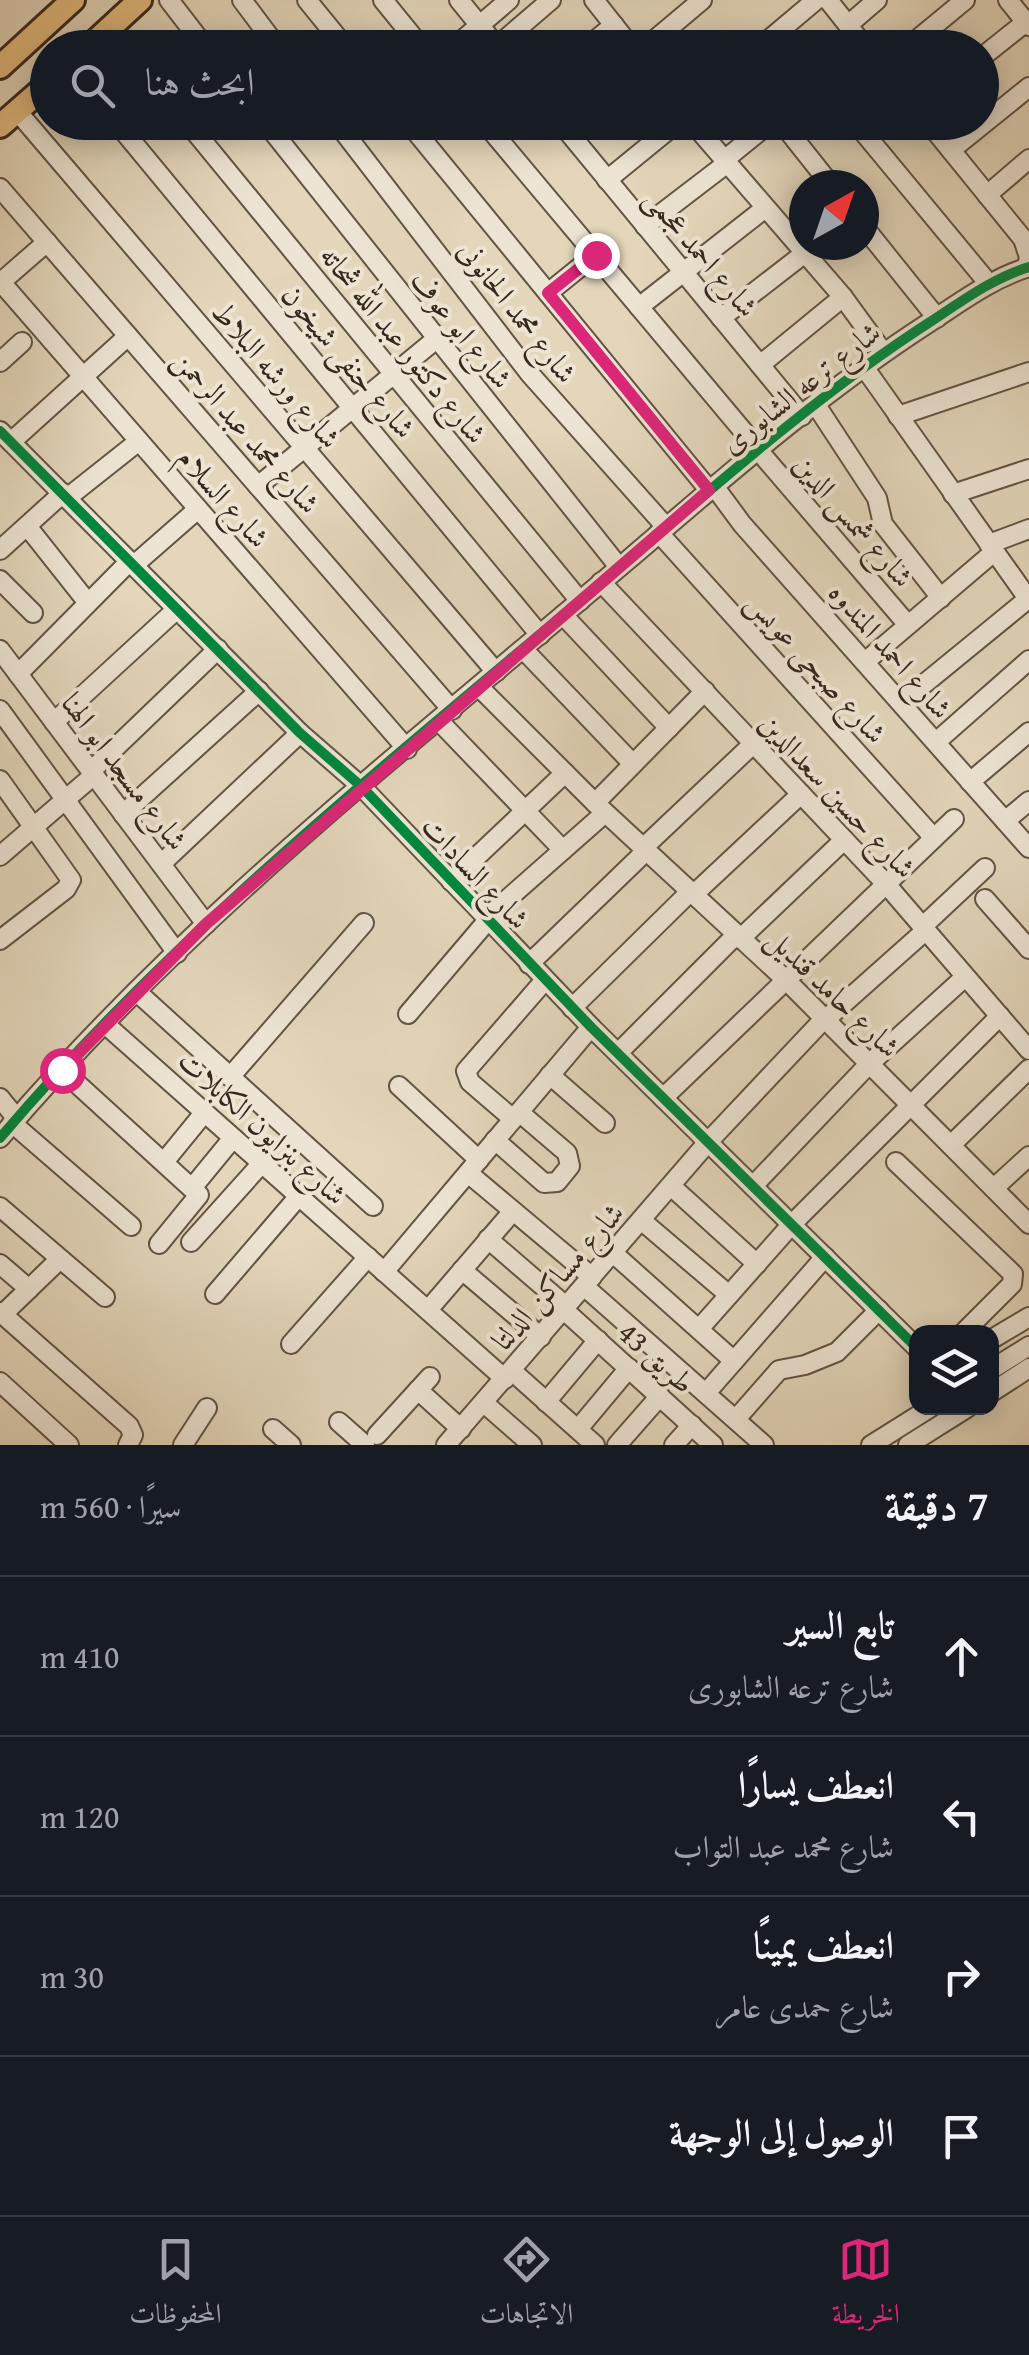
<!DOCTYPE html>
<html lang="ar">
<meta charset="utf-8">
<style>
:root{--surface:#171b24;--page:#242831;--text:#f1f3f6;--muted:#9ea1a6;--line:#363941;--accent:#db2777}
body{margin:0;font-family:"Gentium Book Plus",Amiri,serif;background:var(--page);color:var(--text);direction:rtl}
.controls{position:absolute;right:30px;bottom:30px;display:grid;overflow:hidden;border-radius:20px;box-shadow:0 5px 25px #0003}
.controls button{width:90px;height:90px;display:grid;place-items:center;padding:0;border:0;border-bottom:2px solid var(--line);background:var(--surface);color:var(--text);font:50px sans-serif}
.compass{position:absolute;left:789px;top:170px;width:90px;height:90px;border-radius:50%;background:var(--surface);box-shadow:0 5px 25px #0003;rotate:40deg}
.stop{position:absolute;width:30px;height:30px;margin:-22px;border:8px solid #db2777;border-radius:50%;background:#fff}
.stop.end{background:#db2777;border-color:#fff;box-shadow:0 2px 10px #0008}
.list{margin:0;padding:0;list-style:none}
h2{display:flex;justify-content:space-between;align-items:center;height:130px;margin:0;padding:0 40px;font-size:42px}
h2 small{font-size:32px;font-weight:400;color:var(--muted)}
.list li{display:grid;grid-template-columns:65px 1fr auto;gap:30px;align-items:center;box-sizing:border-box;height:160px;padding:0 40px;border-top:2px solid var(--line)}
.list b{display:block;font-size:38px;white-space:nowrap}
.list p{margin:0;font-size:32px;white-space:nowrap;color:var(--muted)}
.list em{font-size:32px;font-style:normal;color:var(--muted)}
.icon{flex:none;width:55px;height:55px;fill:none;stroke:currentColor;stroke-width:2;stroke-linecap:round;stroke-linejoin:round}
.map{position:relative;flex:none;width:1029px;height:1445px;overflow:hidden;direction:ltr}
.search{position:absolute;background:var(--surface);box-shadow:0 5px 25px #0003;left:30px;right:30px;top:30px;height:110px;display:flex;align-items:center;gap:25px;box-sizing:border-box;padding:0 35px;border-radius:55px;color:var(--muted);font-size:38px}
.sheet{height:770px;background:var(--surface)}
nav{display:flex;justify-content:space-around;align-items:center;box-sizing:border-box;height:140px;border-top:2px solid var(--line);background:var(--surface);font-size:28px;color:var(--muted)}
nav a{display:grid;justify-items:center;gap:5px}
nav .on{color:var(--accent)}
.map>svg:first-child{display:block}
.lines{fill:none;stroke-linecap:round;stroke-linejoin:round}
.minor-casing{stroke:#625444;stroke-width:22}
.major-casing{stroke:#37281d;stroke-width:28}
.minor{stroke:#ede4d3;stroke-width:18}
.major{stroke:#e2bb7e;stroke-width:22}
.cycleway-casing{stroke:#ede4d3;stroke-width:16}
.cycleway{stroke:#00873e;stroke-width:10}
.route{stroke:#db2777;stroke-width:12}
.labels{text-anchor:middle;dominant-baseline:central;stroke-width:8;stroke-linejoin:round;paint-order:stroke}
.street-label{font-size:30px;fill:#37281d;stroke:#ede4d3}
</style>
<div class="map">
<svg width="1029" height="1445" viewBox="0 0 1029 1445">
<rect width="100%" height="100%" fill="#e3d6bb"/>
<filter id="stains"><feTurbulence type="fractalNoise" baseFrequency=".002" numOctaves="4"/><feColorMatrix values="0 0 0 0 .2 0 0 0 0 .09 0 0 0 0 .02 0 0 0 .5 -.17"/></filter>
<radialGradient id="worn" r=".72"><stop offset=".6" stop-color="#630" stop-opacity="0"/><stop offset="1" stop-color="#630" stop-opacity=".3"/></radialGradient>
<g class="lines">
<defs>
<g id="minor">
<path d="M 169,0 L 206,48"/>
<path d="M 242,0 L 278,48"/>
<path d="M 307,0 L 346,48"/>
<path d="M 383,0 L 422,48"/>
<path d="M 459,0 L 498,48"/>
<path d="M 594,0 L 632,48"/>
<path d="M 828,0 L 866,48"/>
<path d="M 1008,0 L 1029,26"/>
<path d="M 848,25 L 877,0"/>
<path d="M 110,28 L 126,48"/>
<path d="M 453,48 L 509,0"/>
<path d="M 495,48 L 551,0"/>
<path d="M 586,48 L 614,25"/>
<path d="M 645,48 L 702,0"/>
<path d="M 759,48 L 816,0"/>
<path d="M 907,48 L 965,0"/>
<path d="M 982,57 L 1026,22"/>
<path d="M 17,111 L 496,672"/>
<path d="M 116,122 L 540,635"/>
<path d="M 187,122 L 580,601"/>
<path d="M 265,122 L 619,567"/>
<path d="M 336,122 L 530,374 L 666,527"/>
<path d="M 408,122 L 709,490"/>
<path d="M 484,122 L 759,450"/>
<path d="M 560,122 L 802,416"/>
<path d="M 692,122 L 843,297 L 883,352"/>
<path d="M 781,122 L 831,185"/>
<path d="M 855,122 L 989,284"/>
<path d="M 928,122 L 1023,239 L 1029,257 L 1027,267"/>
<path d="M 951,150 L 1029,87"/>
<path d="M 723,161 L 771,122"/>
<path d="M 607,180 L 678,122"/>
<path d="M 0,188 L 452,710"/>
<path d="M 987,195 L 1029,159"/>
<path d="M 645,226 L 726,164"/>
<path d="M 864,227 L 937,318"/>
<path d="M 0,281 L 407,749"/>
<path d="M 0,283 L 47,242"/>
<path d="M 548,293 L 595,255"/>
<path d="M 639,307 L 764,209"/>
<path d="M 721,318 L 805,253"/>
<path d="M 0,362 L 22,342"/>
<path d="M 760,365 L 843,297"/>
<path d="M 864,367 L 1029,600"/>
<path d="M 816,405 L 877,498 L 883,524 L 941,598"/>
<path d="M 898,416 L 1029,372"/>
<path d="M 0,431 L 300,733 L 362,787 L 591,1027 L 916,1347"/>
<path d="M 11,442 L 128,336"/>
<path d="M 758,450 L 908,625"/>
<path d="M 258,486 L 435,340"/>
<path d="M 714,486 L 742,524 L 1029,848"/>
<path d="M 953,494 L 1029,469"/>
<path d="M 67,498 L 139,441"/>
<path d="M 27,526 L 88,603"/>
<path d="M 659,533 L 934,838"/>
<path d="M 989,544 L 1029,529"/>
<path d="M 0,550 L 63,493"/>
<path d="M 134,565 L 198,509"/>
<path d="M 0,580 L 33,613"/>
<path d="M 601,582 L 886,884 L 1029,1050"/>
<path d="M 563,615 L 669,728"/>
<path d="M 523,649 L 633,764"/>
<path d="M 0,650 L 206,924"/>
<path d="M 866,661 L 994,552"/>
<path d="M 18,674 L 130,561"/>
<path d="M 479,687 L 595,803 L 786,980 L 1029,1224"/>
<path d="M 902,702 L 1028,599"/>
<path d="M 0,710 L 177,953"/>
<path d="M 439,721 L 563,850"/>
<path d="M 54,722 L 177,609"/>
<path d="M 936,742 L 1029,660"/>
<path d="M 91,771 L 218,649"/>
<path d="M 0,780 L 71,880 L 66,889 L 0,940"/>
<path d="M 970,782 L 1029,732"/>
<path d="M 595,803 L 705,691"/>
<path d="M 123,814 L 259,691"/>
<path d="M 1005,821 L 1029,801"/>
<path d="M 643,848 L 753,744"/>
<path d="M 0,856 L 94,775"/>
<path d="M 161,864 L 300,733"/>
<path d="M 451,881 L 565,773"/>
<path d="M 693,895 L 801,794"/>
<path d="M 985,899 L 1029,949"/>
<path d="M 486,918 L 605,813"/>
<path d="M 922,927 L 985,868"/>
<path d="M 740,939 L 844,840"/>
<path d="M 529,964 L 646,851"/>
<path d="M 137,992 L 373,1206"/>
<path d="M 572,1008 L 690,892"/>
<path d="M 408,1014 L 488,920"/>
<path d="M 825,1020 L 925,931"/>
<path d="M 105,1024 L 505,1379"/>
<path d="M 618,1053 L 736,935"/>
<path d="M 62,1070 L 199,1195 L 159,1244"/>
<path d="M 550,1075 L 605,1123"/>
<path d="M 230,1077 L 364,923"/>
<path d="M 399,1086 L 479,1160"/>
<path d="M 0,1098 L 17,1119"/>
<path d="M 663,1098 L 954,819"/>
<path d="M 513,1119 L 470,1082 L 466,1071 L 545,980"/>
<path d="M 12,1123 L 131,1226"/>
<path d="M 0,1138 C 184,921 412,744 628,560 C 725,477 823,391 930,322 C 962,301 993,278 1029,267"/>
<path d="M 495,1140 L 544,1183 L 557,1182 L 570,1166 L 567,1153 L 519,1112"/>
<path d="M 951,1145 L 1029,1069"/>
<path d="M 164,1162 L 204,1113"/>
<path d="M 896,1162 L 1013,1274 L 1012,1284 L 964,1332"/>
<path d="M 468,1173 L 592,1277"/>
<path d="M 671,1186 L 757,1264"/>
<path d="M 753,1186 L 869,1064 L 965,977"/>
<path d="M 192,1188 L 233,1138"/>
<path d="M 994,1188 L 1029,1156"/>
<path d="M 0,1207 L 105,1297"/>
<path d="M 641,1220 L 729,1295"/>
<path d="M 488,1239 L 567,1307"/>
<path d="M 191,1242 L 262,1163"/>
<path d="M 613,1253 L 734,1361"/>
<path d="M 0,1264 L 29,1289"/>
<path d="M 462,1270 L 541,1337"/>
<path d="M 384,1272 L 591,1027"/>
<path d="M 585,1287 L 764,1445"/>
<path d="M 215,1294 L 299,1196"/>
<path d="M 428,1310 L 513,1211"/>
<path d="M 564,1310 L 713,1445"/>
<path d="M 0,1312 L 129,1426 L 133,1435 L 128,1445"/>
<path d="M 3,1314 L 60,1259"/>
<path d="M 699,1329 L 792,1224 L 1000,1016"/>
<path d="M 992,1339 L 1029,1317"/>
<path d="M 291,1344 L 368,1257"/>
<path d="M 992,1369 L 1029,1346"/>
<path d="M 512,1371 L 595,1445"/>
<path d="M 0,1382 L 69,1445"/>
<path d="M 418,1390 L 461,1429"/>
<path d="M 992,1392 L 1029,1368"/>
<path d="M 706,1393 L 825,1257"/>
<path d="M 546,1402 L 598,1340"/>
<path d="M 484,1403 L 532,1445"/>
<path d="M 736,1419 L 779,1370 L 805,1365 L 837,1352 L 879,1310"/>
<path d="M 339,1422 L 365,1445"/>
<path d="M 273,1429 L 291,1445"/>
<path d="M 578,1429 L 629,1368"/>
<path d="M 377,1435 L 430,1377"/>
<path d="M 183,1445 L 207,1408"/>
<path d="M 446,1445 L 708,1142 L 824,1019"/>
<path d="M 617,1445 L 660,1396"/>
<path d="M 674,1445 L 692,1425"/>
<path d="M 871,1445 L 930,1408"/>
<path d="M 908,1445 L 967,1408"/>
</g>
<g id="major">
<path d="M 88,48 L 140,0"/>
<path d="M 0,67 L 73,0"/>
<path d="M 0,126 L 48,84"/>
</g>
</defs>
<use href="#minor" class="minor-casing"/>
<use href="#major" class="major-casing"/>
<use href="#minor" class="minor"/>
<use href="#major" class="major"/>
<defs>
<g id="cycleway">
<path d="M 0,431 L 300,733 L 362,787 L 591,1027 L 916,1347"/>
<path d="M 0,1138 C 184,921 412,744 628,560 C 725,477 823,391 930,322 C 962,301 993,278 1029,267"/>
</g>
</defs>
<use href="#cycleway" class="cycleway-casing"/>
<use href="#cycleway" class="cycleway"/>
</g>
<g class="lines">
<path class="route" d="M 62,1070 L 206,924 L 709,490 L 548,293 L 596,255"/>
</g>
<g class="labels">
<g class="street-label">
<text transform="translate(702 252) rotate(50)">شارع احمد عجمى</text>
<text transform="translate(518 311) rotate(52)">شارع محمد الحانونى</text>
<text transform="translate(462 329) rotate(51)">شارع ابو عوف</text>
<text transform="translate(404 344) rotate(51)">شارع دكتور عبد الله شحاته</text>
<text transform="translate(349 361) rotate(50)">شارع حنفى شيخون</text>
<text transform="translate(277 374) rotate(50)">شارع ورشه البلاط</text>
<text transform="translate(800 387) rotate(-38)">شارع ترعه الشابورى</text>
<text transform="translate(247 431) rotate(49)">شارع محمد عبد الرحمن</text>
<text transform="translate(224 497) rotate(49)">شارع السلام</text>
<text transform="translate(854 520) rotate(49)">شارع شمس الدين</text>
<text transform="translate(891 650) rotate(49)">شارع احمد المندوه</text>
<text transform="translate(817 667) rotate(48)">شارع صبحى عويس</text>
<text transform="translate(125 771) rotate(53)">شارع مسجد ابو الهنا</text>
<text transform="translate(838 795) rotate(47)">شارع حسين سعدالدين</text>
<text transform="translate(476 872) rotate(47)">شارع السادات</text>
<text transform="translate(834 992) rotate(44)">شارع حامد قنديل</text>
<text transform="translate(263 1127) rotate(42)">شارع بنزايون الكابلات</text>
<text transform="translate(557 1276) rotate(-49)">شارع مساكن الدلتا</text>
<text transform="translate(657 1357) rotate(42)">طريق 43</text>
</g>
</g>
<rect width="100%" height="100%" filter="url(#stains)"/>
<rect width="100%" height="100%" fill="url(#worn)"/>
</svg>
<div class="controls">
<button><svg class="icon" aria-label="layers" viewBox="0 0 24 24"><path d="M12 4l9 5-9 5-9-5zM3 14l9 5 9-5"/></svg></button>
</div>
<svg class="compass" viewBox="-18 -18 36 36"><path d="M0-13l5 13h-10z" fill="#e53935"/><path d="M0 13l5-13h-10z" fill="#9ea1a6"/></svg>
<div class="stop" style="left:62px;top:1070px"></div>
<div class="stop end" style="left:596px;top:255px"></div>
<div class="search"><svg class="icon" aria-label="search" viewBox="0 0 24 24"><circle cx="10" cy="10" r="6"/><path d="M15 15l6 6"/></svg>ابحث هنا</div>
</div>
<section class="sheet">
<h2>7 دقيقة<small>سيرًا · 560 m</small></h2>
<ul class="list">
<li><svg class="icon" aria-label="ahead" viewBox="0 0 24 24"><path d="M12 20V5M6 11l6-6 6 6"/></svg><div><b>تابع السير</b><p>شارع ترعه الشابورى</p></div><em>410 m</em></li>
<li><svg class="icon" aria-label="left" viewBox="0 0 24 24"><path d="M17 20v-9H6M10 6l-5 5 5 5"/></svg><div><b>انعطف يسارًا</b><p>شارع محمد عبد التواب</p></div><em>120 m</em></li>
<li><svg class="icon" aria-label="right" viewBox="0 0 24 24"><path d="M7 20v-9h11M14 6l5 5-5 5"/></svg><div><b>انعطف يمينًا</b><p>شارع حمدى عامر</p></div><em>30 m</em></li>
<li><svg class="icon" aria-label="arrive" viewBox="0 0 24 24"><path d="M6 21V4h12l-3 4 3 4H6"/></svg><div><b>الوصول إلى الوجهة</b></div></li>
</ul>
</section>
<nav>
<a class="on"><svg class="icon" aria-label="map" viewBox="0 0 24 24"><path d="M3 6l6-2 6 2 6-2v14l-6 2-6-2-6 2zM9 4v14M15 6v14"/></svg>الخريطة</a>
<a><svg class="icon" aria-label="directions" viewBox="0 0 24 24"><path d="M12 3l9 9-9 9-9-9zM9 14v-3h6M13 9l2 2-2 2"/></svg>الاتجاهات</a>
<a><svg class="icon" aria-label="saved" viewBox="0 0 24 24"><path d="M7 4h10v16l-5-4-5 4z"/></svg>المحفوظات</a>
</nav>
